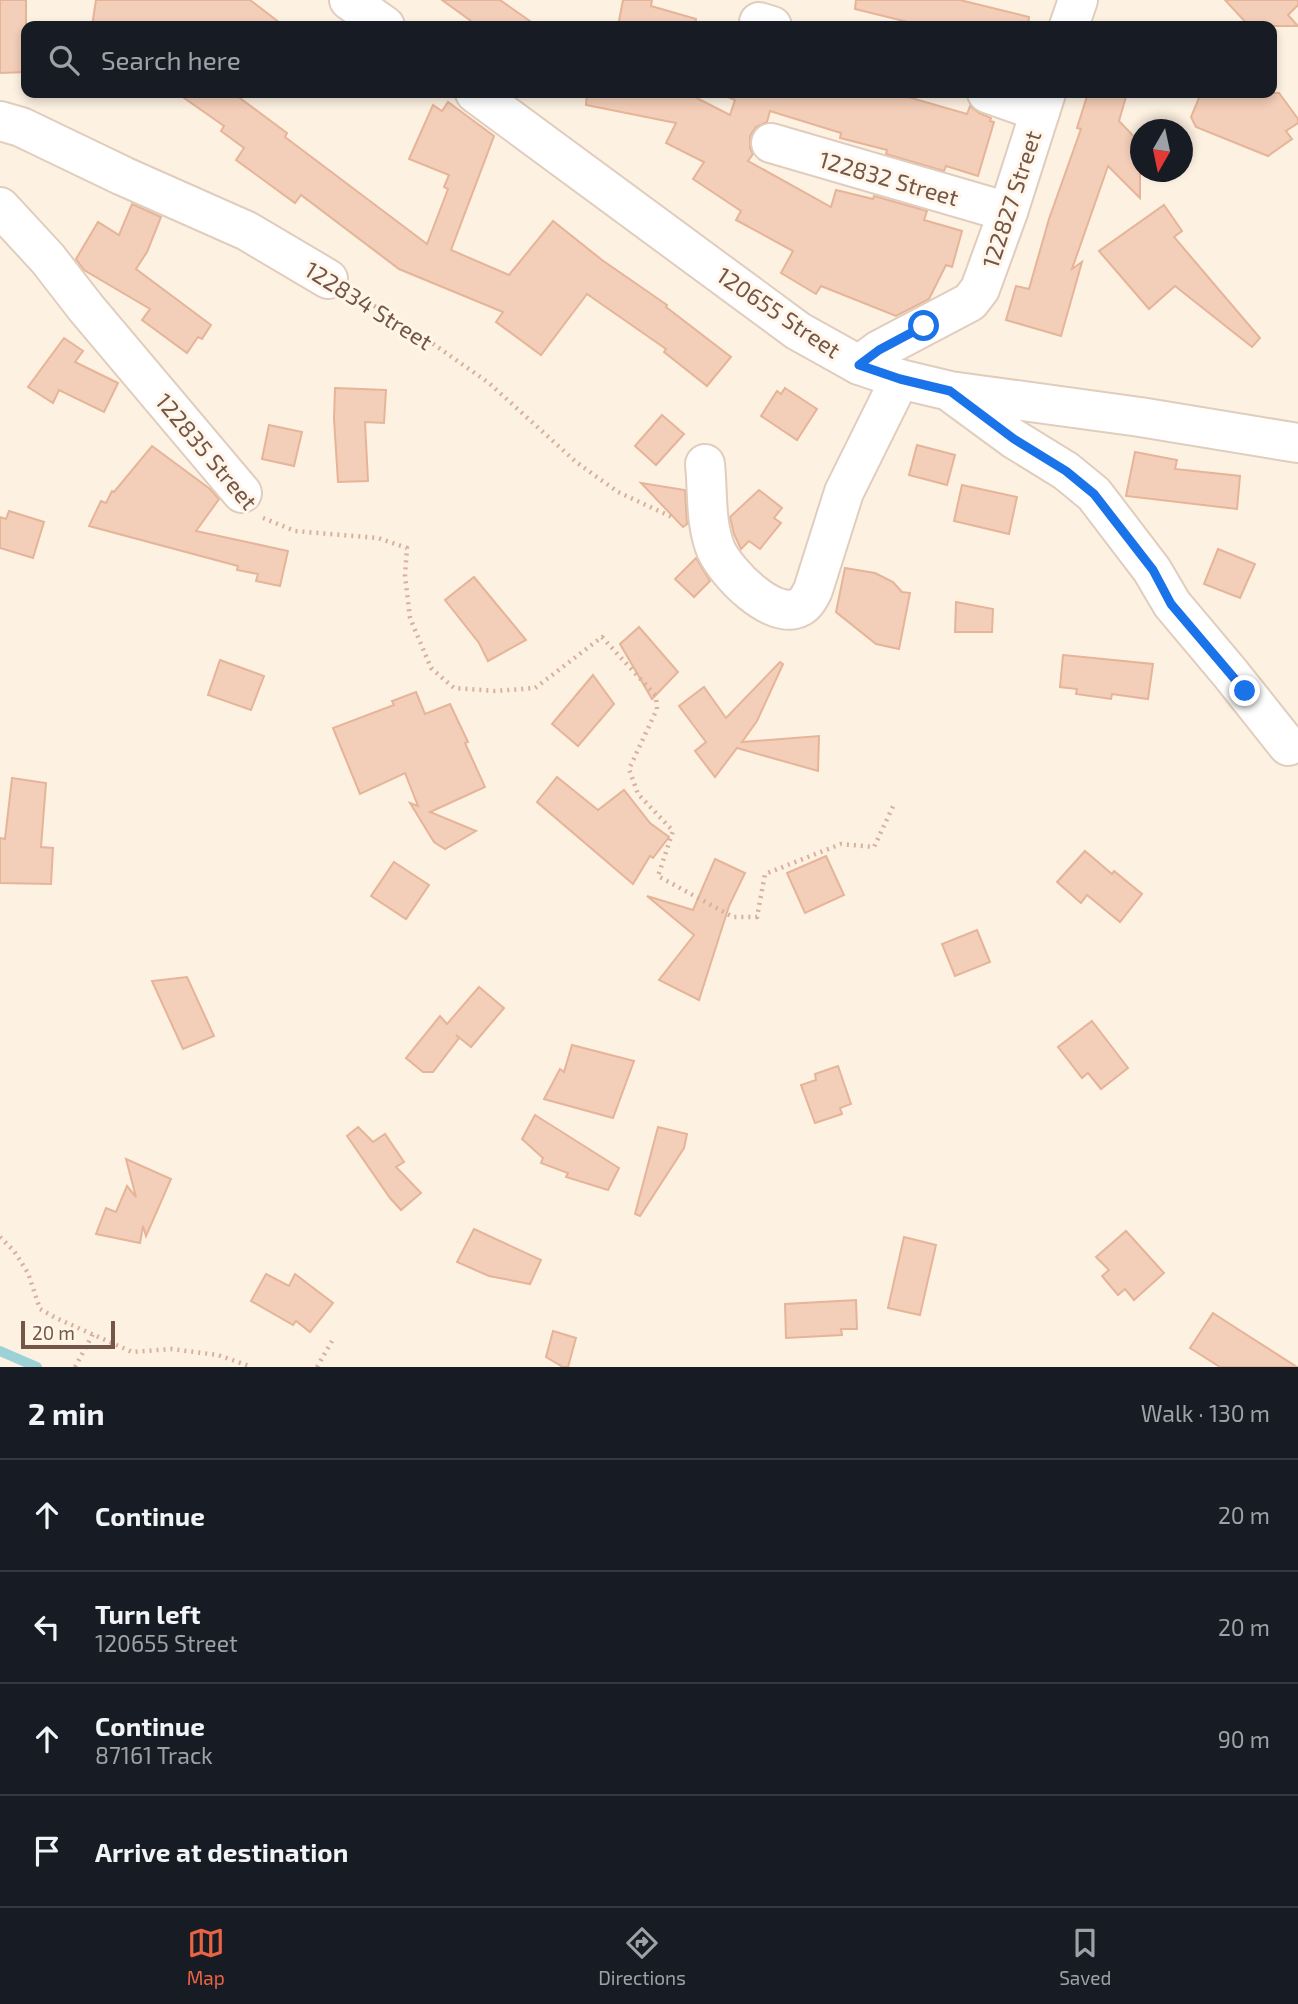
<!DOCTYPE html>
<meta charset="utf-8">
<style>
:root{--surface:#171b24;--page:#20242c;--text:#f1f3f6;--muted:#9ea1a6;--line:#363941;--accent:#ea6443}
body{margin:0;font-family:"Exo 2",sans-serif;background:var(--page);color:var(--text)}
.compass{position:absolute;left:1130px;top:119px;width:63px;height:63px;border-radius:50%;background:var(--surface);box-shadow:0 4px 10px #0003;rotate:189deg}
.scale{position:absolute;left:21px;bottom:18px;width:94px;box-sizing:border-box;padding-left:7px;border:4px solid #745648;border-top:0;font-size:19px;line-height:24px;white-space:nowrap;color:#745648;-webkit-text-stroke:5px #fff5e8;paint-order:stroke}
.stop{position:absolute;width:21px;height:21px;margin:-16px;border:5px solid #1a73e8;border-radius:50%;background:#fff}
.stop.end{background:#1a73e8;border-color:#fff;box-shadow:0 2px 7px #0008}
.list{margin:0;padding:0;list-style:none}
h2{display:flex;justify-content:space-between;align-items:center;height:91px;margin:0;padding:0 28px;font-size:30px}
h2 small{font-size:23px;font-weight:400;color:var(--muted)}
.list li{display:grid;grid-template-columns:46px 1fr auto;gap:21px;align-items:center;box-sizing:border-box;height:112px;padding:0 28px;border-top:2px solid var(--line)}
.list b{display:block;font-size:26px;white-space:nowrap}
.list p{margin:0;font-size:23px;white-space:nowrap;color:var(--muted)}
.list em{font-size:23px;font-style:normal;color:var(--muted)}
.icon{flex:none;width:38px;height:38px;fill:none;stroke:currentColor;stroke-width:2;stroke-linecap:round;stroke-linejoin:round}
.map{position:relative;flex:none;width:1298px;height:1367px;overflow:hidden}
.search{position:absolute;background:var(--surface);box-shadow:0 4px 10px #0003;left:21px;right:21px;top:21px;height:77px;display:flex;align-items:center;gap:18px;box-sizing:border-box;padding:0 24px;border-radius:14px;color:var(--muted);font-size:26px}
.sheet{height:539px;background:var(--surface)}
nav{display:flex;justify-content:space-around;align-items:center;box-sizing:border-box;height:98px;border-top:2px solid var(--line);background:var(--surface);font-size:19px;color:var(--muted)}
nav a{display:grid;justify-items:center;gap:4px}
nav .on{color:var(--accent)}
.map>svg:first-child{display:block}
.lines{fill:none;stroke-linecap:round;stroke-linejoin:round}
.stream{stroke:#9cd1d8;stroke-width:10}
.building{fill:#f3ceb8;stroke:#e6b498;stroke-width:2}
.minor-casing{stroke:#e1cdbd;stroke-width:42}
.path{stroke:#d7b19c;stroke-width:4.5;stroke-dasharray:2 5;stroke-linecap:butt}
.minor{stroke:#fff;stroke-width:38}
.route{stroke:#1a73e8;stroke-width:9}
.labels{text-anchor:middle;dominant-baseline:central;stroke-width:6;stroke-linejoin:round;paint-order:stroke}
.street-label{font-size:23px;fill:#745648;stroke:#fff5e8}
</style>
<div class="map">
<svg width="1298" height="1367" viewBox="0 0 1298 1367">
<rect width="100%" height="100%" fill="#fdf1e1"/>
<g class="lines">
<path class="stream" d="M 0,1351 L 37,1367"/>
</g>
<g class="building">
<path d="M 0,0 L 26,0 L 26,72 L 0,73 Z"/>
<path d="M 96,0 L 250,0 L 284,26 L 92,26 Z"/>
<path d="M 442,0 L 500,0 L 537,26 L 478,26 Z"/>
<path d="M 623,0 L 652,0 L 651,6 L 696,19 L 695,26 L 618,26 Z"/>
<path d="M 856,0 L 960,0 L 1029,17 L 1028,26 L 924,26 L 855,9 Z"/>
<path d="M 1225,0 L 1298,0 L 1298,5 L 1288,15 L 1298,26 L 1249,26 Z"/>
<path d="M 177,93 L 233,93 L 287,133 L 285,137 L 427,244 L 448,189 L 444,187 L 449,175 L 409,159 L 433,105 L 442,111 L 448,102 L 494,136 L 451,250 L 509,275 L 553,221 L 602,260 L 667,305 L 666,307 L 731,357 L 707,386 L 664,352 L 666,349 L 587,294 L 541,355 L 496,322 L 503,312 L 399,269 L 301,195 L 295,203 L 236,160 L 244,148 L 221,131 L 224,126 Z"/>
<path d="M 587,93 L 687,93 L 730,115 L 735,100 L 728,97 L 729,93 L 894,93 L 967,114 L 970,106 L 979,113 L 991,118 L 990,121 L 994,122 L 978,176 L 946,166 L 944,171 L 886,154 L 887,150 L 840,138 L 841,133 L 770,111 L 767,122 L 756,127 L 750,136 L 750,148 L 753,154 L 748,161 L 831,207 L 836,190 L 873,199 L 874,196 L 927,211 L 924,220 L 962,231 L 952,267 L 946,265 L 929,299 L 896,316 L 821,286 L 816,294 L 781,273 L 793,251 L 736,220 L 741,211 L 693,179 L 704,162 L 666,143 L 676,123 L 586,105 Z"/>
<path d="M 1088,93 L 1127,93 L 1119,121 L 1140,143 L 1140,198 L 1108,166 L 1072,269 L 1082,262 L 1061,336 L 1006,320 L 1016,286 L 1029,289 L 1049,219 L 1081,129 L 1077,128 Z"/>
<path d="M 1201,93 L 1279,93 L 1298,119 L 1298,123 L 1286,131 L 1292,139 L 1268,156 L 1196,127 L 1191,117 Z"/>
<path d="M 132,204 L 161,217 L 147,252 L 136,269 L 211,325 L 202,339 L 198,337 L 187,353 L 142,320 L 150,309 L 84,270 L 76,259 L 98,222 L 119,235 Z"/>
<path d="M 1164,205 L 1182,231 L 1174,237 L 1260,338 L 1252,347 L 1175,286 L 1149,309 L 1099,251 Z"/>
<path d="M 64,338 L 83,351 L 75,362 L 118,383 L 104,412 L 59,390 L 53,403 L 28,387 Z"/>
<path d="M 335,388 L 386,390 L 384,423 L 365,422 L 368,481 L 338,482 L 334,419 Z"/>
<path d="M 785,388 L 817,409 L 797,440 L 761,416 L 777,391 L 781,394 Z"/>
<path d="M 662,415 L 684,434 L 656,465 L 635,446 Z"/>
<path d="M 269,425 L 302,432 L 294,466 L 262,459 Z"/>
<path d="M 917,445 L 955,455 L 947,485 L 909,475 Z"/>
<path d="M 152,446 L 210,489 L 219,499 L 196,531 L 288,551 L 280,586 L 256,581 L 258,574 L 237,570 L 238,566 L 89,526 L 101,501 L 106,503 L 112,491 L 114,492 Z"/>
<path d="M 1135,452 L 1177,460 L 1175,469 L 1240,476 L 1237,509 L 1126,496 Z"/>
<path d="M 641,483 L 685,490 L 687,524 L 683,527 Z"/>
<path d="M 962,485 L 1017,497 L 1009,534 L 954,521 Z"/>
<path d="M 759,490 L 782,508 L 774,518 L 781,523 L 760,549 L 749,541 L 741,549 L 734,534 L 730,517 Z"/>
<path d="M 9,511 L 44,522 L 33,558 L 0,548 L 0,517 L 6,519 Z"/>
<path d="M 1218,549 L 1255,564 L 1240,598 L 1204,584 Z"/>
<path d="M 696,558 L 710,581 L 694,597 L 675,579 Z"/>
<path d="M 845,568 L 875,573 L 893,582 L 902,592 L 910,593 L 899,649 L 876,644 L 836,612 Z"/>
<path d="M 474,577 L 526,640 L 488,661 L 479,643 L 445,600 Z"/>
<path d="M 956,602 L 993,609 L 992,632 L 955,632 Z"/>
<path d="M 639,627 L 678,672 L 652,699 L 620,644 Z"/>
<path d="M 1063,655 L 1153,664 L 1148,699 L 1112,694 L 1111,699 L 1076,694 L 1077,689 L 1060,687 Z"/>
<path d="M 220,660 L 264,676 L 251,710 L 208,695 Z"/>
<path d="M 780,662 L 783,664 L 757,721 L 742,742 L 819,736 L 818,771 L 737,748 L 715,777 L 695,751 L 706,742 L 679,706 L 704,687 L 726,718 Z"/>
<path d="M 593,675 L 614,704 L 578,746 L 552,724 Z"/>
<path d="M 416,692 L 425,714 L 450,704 L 468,742 L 465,743 L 485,787 L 430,812 L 476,831 L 445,849 L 434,842 L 410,803 L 418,806 L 405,773 L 360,794 L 333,728 L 394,705 L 392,701 Z"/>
<path d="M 557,777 L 598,810 L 624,790 L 650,823 L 669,837 L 653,858 L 650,856 L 633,884 L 537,802 Z"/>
<path d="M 12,778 L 46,783 L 41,847 L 53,848 L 51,884 L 0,883 L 0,838 L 5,839 Z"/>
<path d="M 1085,851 L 1112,874 L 1114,871 L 1142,894 L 1120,922 L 1087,895 L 1081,903 L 1057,882 Z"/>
<path d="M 826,856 L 844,895 L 805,913 L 787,873 Z"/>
<path d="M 715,859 L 745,873 L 729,906 L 699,1000 L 659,980 L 694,935 L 647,896 L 693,910 Z"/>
<path d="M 394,862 L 429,885 L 406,919 L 371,896 Z"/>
<path d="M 977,930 L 990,962 L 955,976 L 942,944 Z"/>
<path d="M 187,977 L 214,1036 L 183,1049 L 152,981 Z"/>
<path d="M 479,987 L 504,1008 L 471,1047 L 456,1035 L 459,1038 L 433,1072 L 423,1072 L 406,1058 L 440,1016 L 447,1024 Z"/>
<path d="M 1092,1021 L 1128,1068 L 1101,1089 L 1088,1073 L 1082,1078 L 1058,1047 Z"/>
<path d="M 572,1045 L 634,1061 L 613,1118 L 544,1099 L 560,1069 L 564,1072 Z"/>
<path d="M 838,1066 L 851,1104 L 840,1108 L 842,1114 L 815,1123 L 801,1085 L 816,1080 L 815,1074 Z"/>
<path d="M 535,1115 L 619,1168 L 608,1190 L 566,1177 L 568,1173 L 541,1163 L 543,1158 L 522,1139 Z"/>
<path d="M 358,1127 L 373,1142 L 385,1134 L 404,1162 L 396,1167 L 421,1193 L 401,1210 L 390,1198 L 347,1136 Z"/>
<path d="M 658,1127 L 687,1134 L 684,1148 L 640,1216 L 635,1214 Z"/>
<path d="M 126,1159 L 171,1179 L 146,1236 L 143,1226 L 140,1243 L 96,1234 L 106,1208 L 116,1212 L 127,1186 L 136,1197 Z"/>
<path d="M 474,1229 L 541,1260 L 530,1284 L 489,1276 L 457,1262 Z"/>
<path d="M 1126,1231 L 1164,1273 L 1134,1300 L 1125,1289 L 1118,1295 L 1102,1276 L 1109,1270 L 1096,1257 Z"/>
<path d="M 904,1237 L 936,1245 L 920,1315 L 888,1308 Z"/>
<path d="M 266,1274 L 289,1286 L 295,1274 L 333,1303 L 310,1332 L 296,1321 L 293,1325 L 251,1301 Z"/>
<path d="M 856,1300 L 857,1329 L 841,1329 L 842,1335 L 786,1338 L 785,1304 Z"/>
<path d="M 1213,1313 L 1233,1326 L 1297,1367 L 1220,1367 L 1190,1348 Z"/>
<path d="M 553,1331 L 576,1338 L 568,1367 L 563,1367 L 546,1357 Z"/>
</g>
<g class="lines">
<defs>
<g id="minor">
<path d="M 349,0 L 385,26"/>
<path d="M 759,22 L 772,26"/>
<path d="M 1069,26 L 1078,0"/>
<path d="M 475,93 L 798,331 L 859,365 L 900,379 L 950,391 L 1140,417 L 1298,443"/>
<path d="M 987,93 L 1040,112"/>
<path d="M 0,121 L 21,127 L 123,176 L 247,231 L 328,279"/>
<path d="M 771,143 L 1008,212"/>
<path d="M 0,207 L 48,259 L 86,308 L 242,493"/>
<path d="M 859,365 L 879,350 L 970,302 L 980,289 L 1008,212 L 1046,93"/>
<path d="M 954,395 L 1014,439 L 1066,471 L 1094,494 L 1152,570 L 1172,604 L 1230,673 L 1288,746"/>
<path d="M 705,464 C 708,493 705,523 716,550 C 726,572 773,622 800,607 C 806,604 810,596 813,590 L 844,492 L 900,379"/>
</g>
</defs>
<use href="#minor" class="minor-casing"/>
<g class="path">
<path d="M 356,295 L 409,327 L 489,383 L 576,462 L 618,492 L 674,518"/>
<path d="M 263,518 L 295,531 L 378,538 L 407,548 L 405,576 L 410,618 L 431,668 L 454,688 L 495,691 L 535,688 L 602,637 L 656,696 L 657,709 L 629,769 L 638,794 L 673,831 L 658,876 L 733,917 L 757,917 L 765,874 L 841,844 L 874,847 L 895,802"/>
<path d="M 0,1237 L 14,1251 L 28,1273 L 40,1309 L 56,1318 L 132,1352 L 171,1349 L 218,1355 L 252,1367"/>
<path d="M 75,1367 L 93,1334"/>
<path d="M 317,1367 L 332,1341"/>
</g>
<use href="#minor" class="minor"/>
</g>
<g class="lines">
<path class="route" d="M 924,326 L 879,350 L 859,365 L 900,379 L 950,391 L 1014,439 L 1066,471 L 1094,494 L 1153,570 L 1171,604 L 1245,691"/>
</g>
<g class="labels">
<g class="street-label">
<text transform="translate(889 178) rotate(16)">122832 Street</text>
<text transform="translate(1011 199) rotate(-72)">122827 Street</text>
<text transform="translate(369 305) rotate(32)">122834 Street</text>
<text transform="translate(779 312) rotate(34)">120655 Street</text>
<text transform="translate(207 451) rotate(50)">122835 Street</text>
</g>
</g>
</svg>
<svg class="compass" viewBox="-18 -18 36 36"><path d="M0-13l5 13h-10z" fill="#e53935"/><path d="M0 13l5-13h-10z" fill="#9ea1a6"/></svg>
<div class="scale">20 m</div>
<div class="stop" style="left:924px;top:326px"></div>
<div class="stop end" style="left:1245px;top:691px"></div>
<div class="search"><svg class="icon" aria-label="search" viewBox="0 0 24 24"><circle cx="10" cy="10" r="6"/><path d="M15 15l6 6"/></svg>Search here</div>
</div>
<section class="sheet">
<h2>2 min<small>Walk · 130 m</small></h2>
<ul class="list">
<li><svg class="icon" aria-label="ahead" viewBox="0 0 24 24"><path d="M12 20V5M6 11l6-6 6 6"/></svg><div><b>Continue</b></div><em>20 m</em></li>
<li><svg class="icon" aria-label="left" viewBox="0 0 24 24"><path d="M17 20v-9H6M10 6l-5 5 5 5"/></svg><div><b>Turn left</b><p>120655 Street</p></div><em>20 m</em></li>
<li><svg class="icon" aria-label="ahead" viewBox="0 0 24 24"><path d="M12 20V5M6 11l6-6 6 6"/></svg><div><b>Continue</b><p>87161 Track</p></div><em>90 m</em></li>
<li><svg class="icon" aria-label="arrive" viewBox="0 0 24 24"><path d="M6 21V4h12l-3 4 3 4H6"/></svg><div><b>Arrive at destination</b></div></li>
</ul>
</section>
<nav>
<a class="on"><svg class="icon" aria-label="map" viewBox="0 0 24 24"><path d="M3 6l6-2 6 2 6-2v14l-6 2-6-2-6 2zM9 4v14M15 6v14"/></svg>Map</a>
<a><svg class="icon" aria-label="directions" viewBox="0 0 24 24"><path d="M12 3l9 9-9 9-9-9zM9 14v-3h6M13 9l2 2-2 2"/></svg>Directions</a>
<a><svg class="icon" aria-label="saved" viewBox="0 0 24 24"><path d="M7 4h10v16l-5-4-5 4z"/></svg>Saved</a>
</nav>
